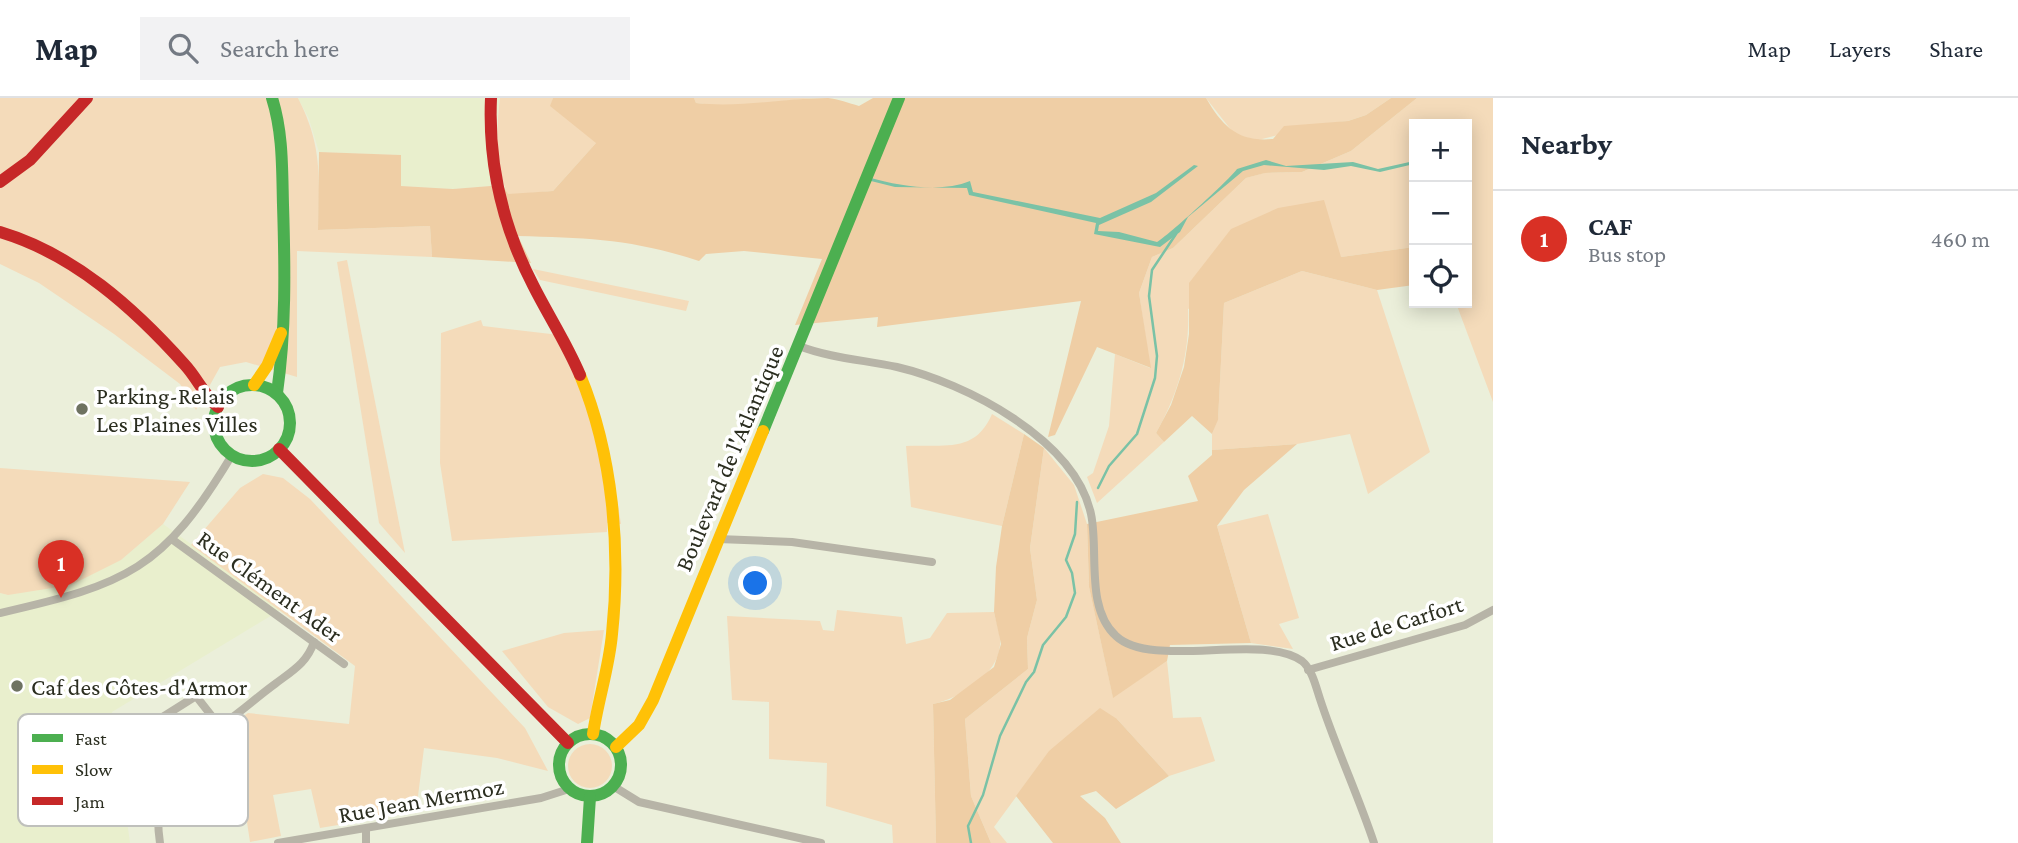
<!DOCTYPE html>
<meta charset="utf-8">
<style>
:root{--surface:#fff;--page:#f2f2f3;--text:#1f2937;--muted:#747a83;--line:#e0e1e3;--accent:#d93025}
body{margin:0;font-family:"Crimson Pro",serif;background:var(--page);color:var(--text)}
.controls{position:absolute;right:21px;top:21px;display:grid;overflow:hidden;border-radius:0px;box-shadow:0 4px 18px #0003}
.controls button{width:63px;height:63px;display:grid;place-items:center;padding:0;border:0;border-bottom:2px solid var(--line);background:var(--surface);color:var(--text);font:35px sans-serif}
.you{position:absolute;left:756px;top:486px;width:24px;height:24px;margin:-18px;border:5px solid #fff;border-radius:50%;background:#1a73e8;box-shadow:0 0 0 10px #1a73e833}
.badge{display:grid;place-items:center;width:46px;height:46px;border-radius:50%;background:var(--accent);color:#fff;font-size:23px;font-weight:700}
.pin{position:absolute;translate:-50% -58px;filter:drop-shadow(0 2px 4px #0008)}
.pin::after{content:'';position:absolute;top:37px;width:24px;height:21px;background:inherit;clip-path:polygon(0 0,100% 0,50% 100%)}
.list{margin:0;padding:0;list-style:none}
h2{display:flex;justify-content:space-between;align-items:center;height:91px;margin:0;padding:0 28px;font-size:30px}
h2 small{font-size:23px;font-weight:400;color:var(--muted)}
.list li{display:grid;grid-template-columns:46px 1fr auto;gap:21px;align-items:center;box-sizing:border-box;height:98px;padding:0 28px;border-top:2px solid var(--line)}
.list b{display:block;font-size:26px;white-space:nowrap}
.list p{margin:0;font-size:23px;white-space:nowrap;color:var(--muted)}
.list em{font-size:23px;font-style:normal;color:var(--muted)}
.icon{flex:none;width:38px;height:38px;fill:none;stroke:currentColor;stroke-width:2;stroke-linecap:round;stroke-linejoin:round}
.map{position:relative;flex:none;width:1493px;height:745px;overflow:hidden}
header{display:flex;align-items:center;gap:42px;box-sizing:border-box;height:98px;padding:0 35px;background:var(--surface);border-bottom:2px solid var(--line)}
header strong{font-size:33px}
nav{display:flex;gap:38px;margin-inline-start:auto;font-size:24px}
.search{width:490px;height:63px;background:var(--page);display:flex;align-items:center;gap:18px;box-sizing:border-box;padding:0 24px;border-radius:0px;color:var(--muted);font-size:26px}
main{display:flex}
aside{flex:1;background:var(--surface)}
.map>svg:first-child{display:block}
.built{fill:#e9efcd}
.green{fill:#f4dbba}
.forest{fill:#efcea5}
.water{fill:#7ac2a6}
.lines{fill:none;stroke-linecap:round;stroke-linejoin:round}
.stream{stroke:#7ac2a6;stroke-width:2.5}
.street{stroke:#b7b4a7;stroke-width:8}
.fast{stroke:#4caf50;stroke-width:12}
.slow{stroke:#ffc107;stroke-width:12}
.jam{stroke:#c62828;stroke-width:12}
.poi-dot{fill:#6e7261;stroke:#fff;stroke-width:2.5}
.labels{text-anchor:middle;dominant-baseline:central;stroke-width:7;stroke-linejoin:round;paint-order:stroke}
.poi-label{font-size:24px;fill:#2b2e20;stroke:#fff;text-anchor:start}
.street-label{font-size:24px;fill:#2b2e20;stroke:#fff}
.key{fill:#fff;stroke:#bfc0bc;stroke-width:2}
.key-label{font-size:19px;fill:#2b2e20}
</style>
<header>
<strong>Map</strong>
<div class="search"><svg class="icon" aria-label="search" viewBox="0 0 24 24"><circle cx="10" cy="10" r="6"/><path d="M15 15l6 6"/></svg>Search here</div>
<nav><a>Map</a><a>Layers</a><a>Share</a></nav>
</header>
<main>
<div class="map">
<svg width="1493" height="745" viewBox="0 0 1493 745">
<rect width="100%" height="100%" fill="#ebefda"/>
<g class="built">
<path d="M 298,0 L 500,0 L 496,30 L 503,87 L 453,91 L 401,88 L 400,57 L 319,54 L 309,21 Z"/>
<path d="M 163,426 L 282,511 L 112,614 L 130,745 L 0,745 L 0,495 L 8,497 L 121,462 Z"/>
</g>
<g class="green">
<path d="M 0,0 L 298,0 C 323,49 319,79 318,132 L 430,128 L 432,159 L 297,153 L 297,279 L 246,264 L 220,269 L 196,312 L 180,286 L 114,236 L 39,185 L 0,166 Z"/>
<path d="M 500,0 L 553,0 L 551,8 L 597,44 L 553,93 L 508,97 C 495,68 496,31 500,0 Z"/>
<path d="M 694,0 L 813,0 L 727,9 L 696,5 Z"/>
<path d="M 1206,0 L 1391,0 L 1366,17 L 1348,23 L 1322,26 L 1258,42 L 1235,37 Z"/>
<path d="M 1417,0 L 1493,0 L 1493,304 L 1456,205 L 1467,205 L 1467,26 L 1414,26 L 1414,149 L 1341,159 L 1188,211 C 1190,256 1178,296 1156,335 L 1164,344 L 1097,405 L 1087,379 L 1093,375 L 1109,328 L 1115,256 L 1150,270 L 1139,195 L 1152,159 L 1173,150 L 1246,80 L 1264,75 L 1302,74 L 1351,53 Z"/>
<path d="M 347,162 L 405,455 L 379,425 L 337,164 Z"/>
<path d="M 533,171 L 689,203 L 686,213 L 540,182 Z"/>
<path d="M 1302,173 L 1377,192 L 1430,354 L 1368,396 L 1350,336 L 1297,346 L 1212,352 L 1212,336 L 1218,321 L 1224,205 Z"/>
<path d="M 481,222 L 483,228 L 568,238 C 600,302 610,356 621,426 L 607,425 L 607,434 L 452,443 L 440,365 L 441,235 Z"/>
<path d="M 992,316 L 1024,336 L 1002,428 L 911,409 L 906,348 C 944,346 975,356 992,316 Z"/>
<path d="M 1044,350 L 1074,387 L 1087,426 L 1089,489 L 1113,599 L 1167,563 L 1173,620 L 1201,619 L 1215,663 L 1169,678 L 1117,621 L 1049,654 L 994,729 L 1007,745 L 991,745 L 971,698 L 965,621 L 1028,571 L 1027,540 L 1037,502 L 1030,450 Z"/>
<path d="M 0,370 L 190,384 L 163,426 L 121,462 L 71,487 L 8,497 L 0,495 Z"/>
<path d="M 263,376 L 283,380 L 310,401 L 525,630 L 548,673 L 497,660 L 424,650 L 416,714 L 320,730 L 311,691 L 273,697 L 281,738 L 250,744 L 232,626 L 248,615 L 349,626 L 355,568 L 191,447 L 240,390 Z"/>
<path d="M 1268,416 L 1299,520 L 1279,526 L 1293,551 L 1251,545 L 1217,428 Z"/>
<path d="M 837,512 L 902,519 L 906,546 L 930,540 L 947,515 L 994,514 C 996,524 1001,537 1000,547 C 998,577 960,600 933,606 L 936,745 L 893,745 L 892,727 L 826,708 L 827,665 L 769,661 L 769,604 L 732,602 L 727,518 L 820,523 L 823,532 L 834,533 Z"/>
<path d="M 604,532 L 590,620 L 578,626 L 548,609 L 502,553 L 564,535 Z"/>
<circle cx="590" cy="668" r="22"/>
</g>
<g class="forest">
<path d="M 553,0 L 694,0 L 696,5 C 741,10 783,0 828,0 C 838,1 849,5 859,8 L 873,0 L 1206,0 C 1223,29 1238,44 1273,41 L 1284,28 L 1348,23 L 1366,17 L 1391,0 L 1417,0 L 1351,53 L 1302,74 L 1265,75 L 1246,80 L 1173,150 L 1152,159 L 1139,195 L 1151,270 L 1097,249 L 1055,337 L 1048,339 L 1081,203 L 877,229 L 878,219 L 795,227 L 822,161 L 744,153 L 706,156 L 699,163 C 632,141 588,140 518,138 L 531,165 L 432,159 L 430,128 L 318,132 L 319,54 L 401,57 L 401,88 L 453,91 L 503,87 L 508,96 L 553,93 L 596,45 L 550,8 Z"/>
<path d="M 1324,102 L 1341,159 L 1414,149 L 1414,187 L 1377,192 L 1302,173 L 1224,205 L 1218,322 L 1212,336 L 1192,318 L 1164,344 L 1156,335 L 1171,307 L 1184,269 L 1189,236 L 1189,185 L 1231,131 L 1278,110 Z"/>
<path d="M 1024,336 L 1044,350 L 1030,450 L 1037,502 L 1027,540 L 1028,571 L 965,621 L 971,698 L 991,745 L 936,745 L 933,606 L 950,602 L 994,569 L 1001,546 L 994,514 L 996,469 L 1002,428 Z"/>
<path d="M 1297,346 L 1244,392 L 1217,428 L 1251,545 L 1170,547 L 1167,563 L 1113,600 L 1089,489 L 1087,426 L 1198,403 L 1188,378 L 1212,357 L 1212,352 Z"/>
<path d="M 1100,610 L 1117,621 L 1169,678 L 1116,711 L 1096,693 L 1080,698 L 1105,720 L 1121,745 L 1053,745 L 1016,698 L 1049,653 Z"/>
</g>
<path class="water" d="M 1266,62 L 1286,68 L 1353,64 L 1378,71 L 1414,63 L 1414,66 L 1380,74 L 1351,68 L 1324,72 L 1264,67 L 1243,73 L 1188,119 L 1180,134 L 1160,149 L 1094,136 L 1096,125 L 969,97 L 967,90 L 895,89 L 871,83 L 871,80 C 899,88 942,95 970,83 L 973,94 L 1100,120 L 1156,95 L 1194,67 L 1198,68 L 1151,104 L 1099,127 L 1098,133 L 1119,134 L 1157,144 C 1167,139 1231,80 1237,71 Z"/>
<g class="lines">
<g class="stream">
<path d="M 1098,390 L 1109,368 L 1137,336 L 1155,280 L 1157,258 L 1149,198 L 1152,172 L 1176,136"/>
<path d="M 971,745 L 968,728 L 983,697 L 1000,638 L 1026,584 L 1034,574 L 1043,547 L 1066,519 L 1075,495 L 1072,475 L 1066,462 L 1075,436 L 1077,404"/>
</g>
<g class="street">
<path d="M 799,248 C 830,260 864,262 897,269 C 965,285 1075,341 1091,416 C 1099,453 1085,510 1116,538 C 1152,572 1262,534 1302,563 C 1312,571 1316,589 1320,601 C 1336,650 1358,697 1374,745"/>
<path d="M 718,441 L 792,444 L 932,464"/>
<path d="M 173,442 L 344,566"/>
<path d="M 0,515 C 127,486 163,472 232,357"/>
<path d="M 1308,572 L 1465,527 L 1493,512"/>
<path d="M 163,684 L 156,675 L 150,627 L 196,598 L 214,621 L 222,626 L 231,682"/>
<path d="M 613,688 L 639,704 L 821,745"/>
<path d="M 160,745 C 151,683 173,659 223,626 C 241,614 257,599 275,586 C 292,573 307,565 314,544"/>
<path d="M 278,745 L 541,700 L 569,691"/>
<path d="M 366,745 L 366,732"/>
</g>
<g class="fast">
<path d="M 272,0 C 283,35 282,70 283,107 C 285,170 286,232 277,295"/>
<circle cx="252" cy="325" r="38"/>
<path d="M 763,333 L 899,0"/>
<circle cx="590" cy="667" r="31"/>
<path d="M 587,745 L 590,699"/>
</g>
<g class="slow">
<path d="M 580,277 C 613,357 621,451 612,536 C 609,570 598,602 593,636"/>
<path d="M 254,287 L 267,268 L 281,235"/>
<path d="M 616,649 L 639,627 L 653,602 L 763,333"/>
</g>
<g class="jam">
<path d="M 491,0 C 488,67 502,127 533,187 C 548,217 567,246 580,277"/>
<path d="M 0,84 L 30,62 L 87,0"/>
<path d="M 0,134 C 74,156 134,210 185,267 C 197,280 204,297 218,309"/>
<path d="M 279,351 L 568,645"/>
</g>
</g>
<g class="poi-dot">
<circle cx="82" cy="311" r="7"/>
<circle cx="17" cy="588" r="7"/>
</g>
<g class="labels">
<g class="poi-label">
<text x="96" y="297">Parking-Relais<tspan x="96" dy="28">Les Plaines Villes</tspan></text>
<text x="31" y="588">Caf des Côtes-d'Armor</text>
</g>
<g class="street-label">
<text transform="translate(729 360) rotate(-67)">Boulevard de l'Atlantique</text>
<text transform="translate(270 488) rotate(36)">Rue Clément Ader</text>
<text transform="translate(1396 525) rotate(-17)">Rue de Carfort</text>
<text transform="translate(421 702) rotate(-10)">Rue Jean Mermoz</text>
</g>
</g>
<rect x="18" y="616" width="230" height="112" rx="10" class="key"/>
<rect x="32" y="636" width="31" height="8" fill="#4caf50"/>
<rect x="32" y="667" width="31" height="9" fill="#ffc107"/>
<rect x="32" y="699" width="31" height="8" fill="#c62828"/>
<g class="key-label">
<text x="75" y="647">Fast</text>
<text x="75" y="678">Slow</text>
<text x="75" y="710">Jam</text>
</g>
</svg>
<div class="controls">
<button>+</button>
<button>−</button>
<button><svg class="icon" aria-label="locate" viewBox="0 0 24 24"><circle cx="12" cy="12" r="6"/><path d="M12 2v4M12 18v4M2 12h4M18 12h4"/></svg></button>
</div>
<div class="you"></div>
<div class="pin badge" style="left:61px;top:500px">1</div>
</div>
<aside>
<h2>Nearby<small></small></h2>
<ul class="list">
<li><span class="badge">1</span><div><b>CAF</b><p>Bus stop</p></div><em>460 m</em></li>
</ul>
</aside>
</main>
